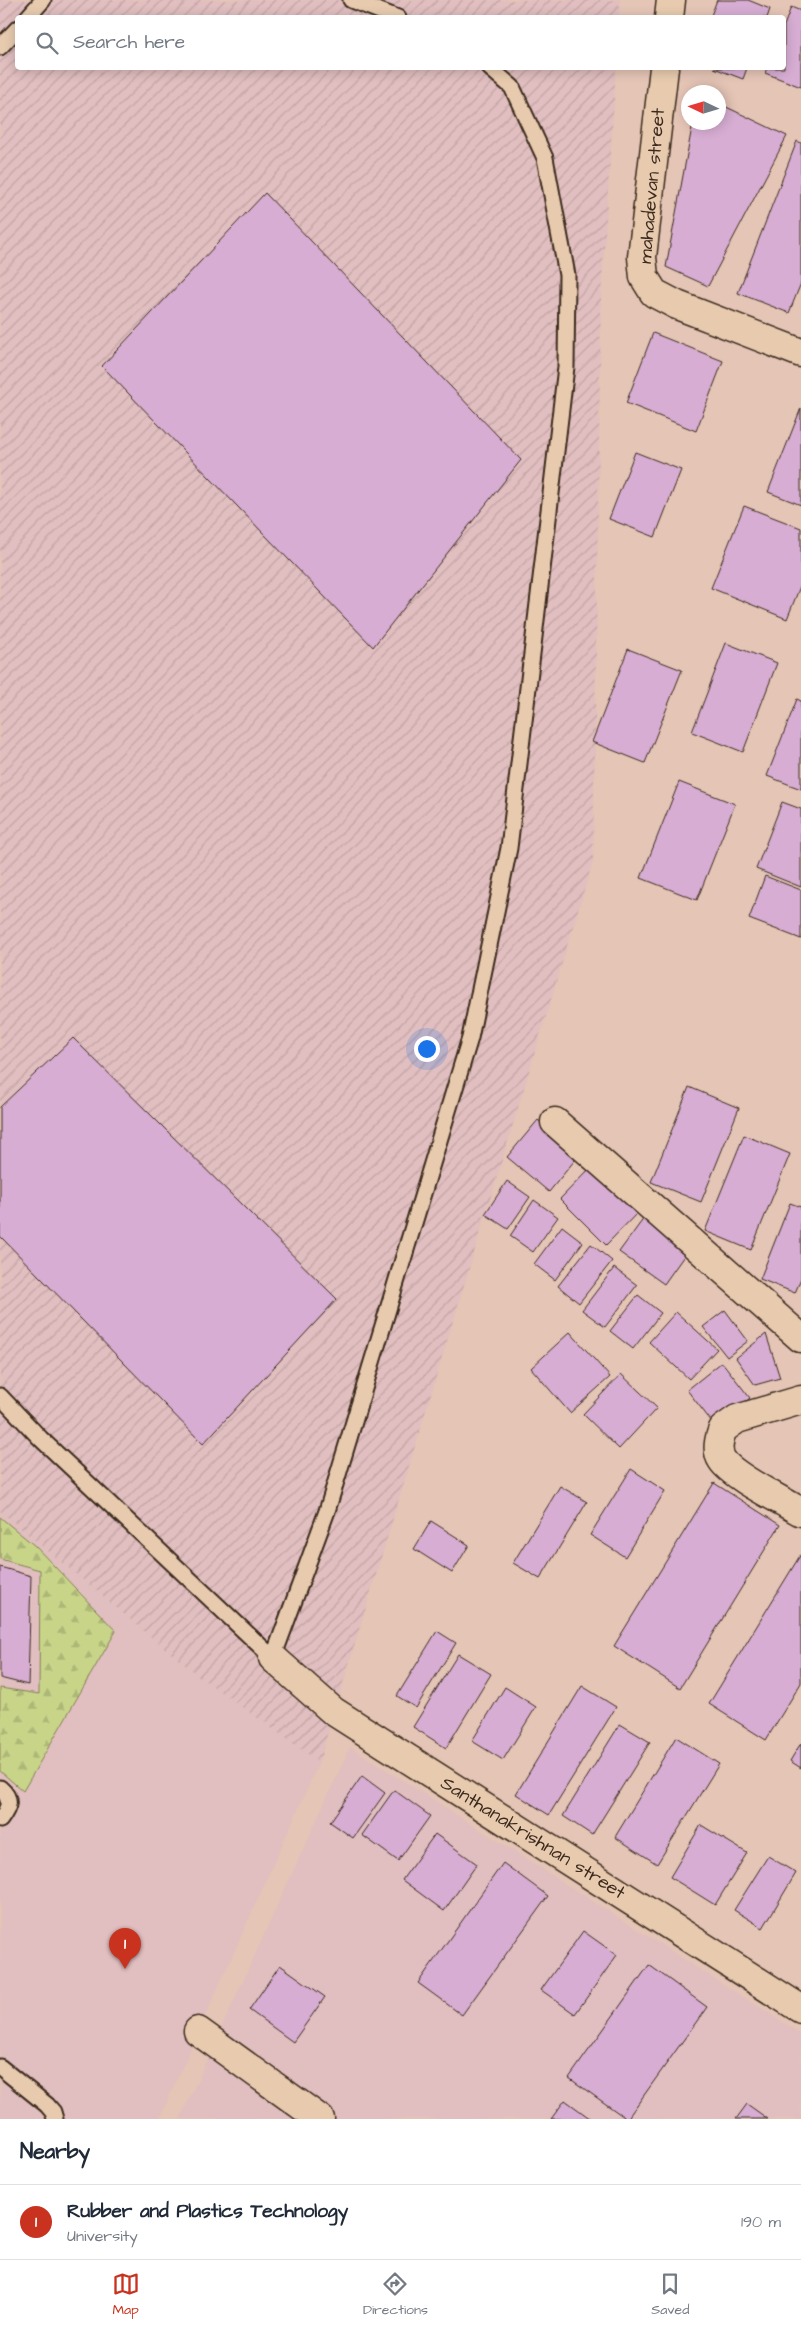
<!DOCTYPE html>
<style>
:root{--surface:#fff;--page:#f6f6f7;--text:#1f2937;--muted:#747a83;--line:#e0e1e3;--accent:#c8321e}
body{margin:0;font-family:"Architects Daughter",sans-serif;background:var(--page);color:var(--text)}
.compass{position:absolute;left:681px;top:85px;width:45px;height:45px;border-radius:50%;background:var(--surface);box-shadow:0 2px 12px #0003;rotate:274deg}
.you{position:absolute;left:426px;top:1048px;width:18px;height:18px;margin:-12px;border:4px solid #fff;border-radius:50%;background:#1a73e8;box-shadow:0 0 0 8px #1a73e833}
.badge{display:grid;place-items:center;width:32px;height:32px;border-radius:50%;background:var(--accent);color:#fff;font-size:16px;font-weight:700}
.pin{position:absolute;translate:-50% -41px;filter:drop-shadow(0 1px 2px #0008)}
.pin::after{content:'';position:absolute;top:26px;width:18px;height:15px;background:inherit;clip-path:polygon(0 0,100% 0,50% 100%)}
.list{margin:0;padding:0;list-style:none}
h2{display:flex;justify-content:space-between;align-items:center;height:65px;margin:0;padding:0 20px;font-size:21px}
h2 small{font-size:16px;font-weight:400;color:var(--muted)}
.list li{display:grid;grid-template-columns:32px 1fr auto;gap:15px;align-items:center;box-sizing:border-box;height:75px;padding:0 20px;border-top:1px solid var(--line)}
.list b{display:block;font-size:19px;white-space:nowrap}
.list p{margin:0;font-size:16px;white-space:nowrap;color:var(--muted)}
.list em{font-size:16px;font-style:normal;color:var(--muted)}
.icon{flex:none;width:28px;height:28px;fill:none;stroke:currentColor;stroke-width:2;stroke-linecap:round;stroke-linejoin:round}
.map{position:relative;flex:none;width:801px;height:2119px;overflow:hidden}
.search{position:absolute;background:var(--surface);box-shadow:0 2px 12px #0003;left:15px;right:15px;top:15px;height:55px;display:flex;align-items:center;gap:12px;box-sizing:border-box;padding:0 18px;border-radius:5px;color:var(--muted);font-size:19px}
.sheet{height:140px;background:var(--surface)}
nav{display:flex;justify-content:space-around;align-items:center;box-sizing:border-box;height:70px;border-top:1px solid var(--line);background:var(--surface);font-size:14px;color:var(--muted)}
nav a{display:grid;justify-items:center;gap:2px}
nav .on{color:var(--accent)}
.map>svg:first-child{display:block}
.built{fill:#e1bebf}
.industrial{fill:url(#industrial-furrows)}
.forest{fill:url(#forest-firs);stroke:#828054}
.building{fill:#d7add3;stroke:#3b2a1e}
.lines{fill:none;stroke-linecap:round;stroke-linejoin:round}
.service-casing{stroke:#3b2a1e;stroke-width:19}
.minor-casing{stroke:#3b2a1e;stroke-width:31}
.tertiary-casing{stroke:#3b2a1e;stroke-width:31}
.service{stroke:#e8cbaf;stroke-width:15}
.minor{stroke:#e8cbaf;stroke-width:28}
.tertiary{stroke:#e8cbaf;stroke-width:28}
.labels{text-anchor:middle;dominant-baseline:central;stroke-width:4;stroke-linejoin:round;paint-order:stroke}
.street-label{font-size:19px;fill:#3b2a1e;stroke:#e8cbaf}
</style>
<div class="map">
<svg width="801" height="2119" viewBox="0 0 801 2119">
<defs>
<pattern id="industrial-furrows" width="10" height="10" patternUnits="userSpaceOnUse" patternTransform="scale(1.25)"><rect width="10" height="10" fill="#e1bebf"/><path d="M-1 1l2-2M0 10L10 0M9 11l2-2" fill="none" stroke="#c2a3a4"/></pattern>
<pattern id="forest-firs" width="22" height="20" patternUnits="userSpaceOnUse" patternTransform="scale(1.25)"><rect width="22" height="20" fill="#c8d589"/><path d="M5 1l3.5 6h-7zM16 11l3.5 6h-7z" fill="#adb776"/></pattern>
</defs>
<rect width="100%" height="100%" fill="#e5c5b6"/>
<filter id="ink" filterUnits="userSpaceOnUse"><feTurbulence type="fractalNoise" baseFrequency=".02" numOctaves="2"/><feDisplacementMap in="SourceGraphic" scale="10" xChannelSelector="R" yChannelSelector="G"/><feConvolveMatrix kernelMatrix="1 2 1 2 8 2 1 2 1" color-interpolation-filters="sRGB"/></filter>
<g filter="url(#ink)">
<g class="built">
<path d="M 0,1511 L 197,1675 L 319,1762 L 159,2119 L 0,2119 Z"/>
<path d="M 350,1747 L 801,2034 L 801,2119 L 180,2119 Z"/>
</g>
<path class="industrial" d="M 0,0 L 620,0 L 619,18 L 18,18 L 18,68 L 616,68 L 601,296 L 593,861 L 319,1762 L 197,1675 L 0,1511 Z"/>
<path class="forest" d="M 0,1517 L 35,1546 L 116,1631 L 23,1791 L 0,1771 L 0,1688 L 39,1694 L 40,1570 L 0,1559 Z"/>
<g class="building">
<path d="M 717,0 L 748,0 L 770,9 L 767,18 L 710,18 Z"/>
<path d="M 791,7 L 801,11 L 801,87 L 765,73 L 767,68 L 784,68 L 784,26 Z"/>
<path d="M 714,68 L 747,68 L 743,79 Z"/>
<path d="M 718,103 L 787,136 L 708,286 L 666,267 L 693,122 L 718,122 Z"/>
<path d="M 797,141 L 801,143 L 801,283 L 789,313 L 738,293 Z"/>
<path d="M 265,193 L 521,460 L 373,647 L 102,366 Z"/>
<path d="M 653,333 L 723,361 L 696,431 L 626,403 Z"/>
<path d="M 801,408 L 801,505 L 768,492 Z"/>
<path d="M 635,452 L 681,470 L 655,537 L 609,519 Z"/>
<path d="M 744,506 L 801,528 L 801,584 L 787,619 L 711,588 Z"/>
<path d="M 726,643 L 777,663 L 743,752 L 692,732 Z"/>
<path d="M 628,649 L 682,670 L 645,763 L 592,742 Z"/>
<path d="M 797,699 L 801,701 L 801,789 L 767,776 Z"/>
<path d="M 679,782 L 735,804 L 697,900 L 641,878 Z"/>
<path d="M 782,802 L 801,809 L 801,887 L 756,869 Z"/>
<path d="M 765,876 L 801,890 L 801,939 L 749,919 Z"/>
<path d="M 73,1038 L 337,1299 L 203,1444 L 0,1236 L 0,1107 Z"/>
<path d="M 689,1087 L 739,1108 L 701,1202 L 651,1182 Z"/>
<path d="M 538,1120 L 579,1155 L 549,1192 L 507,1157 Z"/>
<path d="M 744,1135 L 790,1154 L 751,1250 L 705,1231 Z"/>
<path d="M 595,1163 L 641,1209 L 606,1245 L 560,1199 Z"/>
<path d="M 507,1181 L 530,1197 L 508,1229 L 485,1214 Z"/>
<path d="M 534,1200 L 558,1217 L 533,1252 L 510,1236 Z"/>
<path d="M 790,1203 L 801,1207 L 801,1278 L 795,1293 L 760,1279 Z"/>
<path d="M 647,1214 L 691,1246 L 664,1284 L 619,1252 Z"/>
<path d="M 562,1226 L 583,1242 L 555,1280 L 534,1264 Z"/>
<path d="M 591,1244 L 612,1261 L 579,1303 L 558,1286 Z"/>
<path d="M 614,1268 L 637,1285 L 605,1327 L 582,1310 Z"/>
<path d="M 638,1295 L 661,1313 L 633,1349 L 610,1331 Z"/>
<path d="M 725,1310 L 748,1341 L 727,1357 L 703,1327 Z"/>
<path d="M 676,1312 L 717,1349 L 689,1379 L 649,1342 Z"/>
<path d="M 570,1332 L 610,1377 L 570,1413 L 531,1368 Z"/>
<path d="M 766,1334 L 780,1378 L 755,1385 L 736,1358 Z"/>
<path d="M 722,1362 L 750,1398 L 715,1426 L 687,1390 Z"/>
<path d="M 621,1374 L 657,1408 L 619,1449 L 583,1414 Z"/>
<path d="M 631,1469 L 665,1491 L 625,1557 L 590,1535 Z"/>
<path d="M 714,1483 L 780,1525 L 680,1688 L 614,1646 Z"/>
<path d="M 560,1486 L 587,1502 L 540,1579 L 513,1563 Z"/>
<path d="M 431,1521 L 469,1545 L 452,1573 L 414,1549 Z"/>
<path d="M 801,1554 L 801,1683 L 766,1740 L 709,1704 Z"/>
<path d="M 0,1567 L 31,1576 L 28,1685 L 0,1678 Z"/>
<path d="M 437,1631 L 456,1643 L 416,1708 L 397,1696 Z"/>
<path d="M 458,1654 L 491,1674 L 446,1748 L 413,1727 Z"/>
<path d="M 582,1686 L 616,1707 L 549,1815 L 516,1794 Z"/>
<path d="M 505,1687 L 536,1707 L 503,1760 L 472,1741 Z"/>
<path d="M 620,1724 L 650,1742 L 592,1835 L 563,1816 Z"/>
<path d="M 676,1737 L 719,1764 L 657,1864 L 615,1837 Z"/>
<path d="M 801,1743 L 801,1768 L 790,1761 Z"/>
<path d="M 362,1776 L 385,1793 L 353,1838 L 330,1822 Z"/>
<path d="M 394,1790 L 430,1816 L 398,1861 L 362,1835 Z"/>
<path d="M 701,1825 L 747,1853 L 715,1905 L 670,1877 Z"/>
<path d="M 435,1834 L 477,1864 L 444,1911 L 402,1880 Z"/>
<path d="M 768,1856 L 796,1873 L 763,1928 L 734,1910 Z"/>
<path d="M 503,1863 L 548,1896 L 462,2015 L 418,1983 Z"/>
<path d="M 583,1931 L 617,1955 L 575,2014 L 541,1990 Z"/>
<path d="M 280,1965 L 325,1997 L 293,2042 L 249,2010 Z"/>
<path d="M 649,1965 L 707,2007 L 627,2119 L 569,2078 Z"/>
<path d="M 565,2100 L 591,2119 L 551,2119 Z"/>
<path d="M 747,2104 L 768,2119 L 736,2119 Z"/>
</g>
<g class="lines">
<defs>
<g id="service">
<path d="M 351,0 L 398,18"/>
<path d="M 27,18 L 43,0"/>
<path d="M 0,47 L 18,28"/>
<path d="M 0,1396 L 41,1439 L 273,1658 L 327,1511 L 470,1038 L 509,848 L 566,367 L 567,275 L 545,158 L 512,87 L 490,68"/>
<path d="M 0,1788 C 13,1799 9,1808 0,1820"/>
<path d="M 0,2067 L 47,2105 L 53,2112 L 55,2119"/>
</g>
<g id="minor">
<path d="M 555,1122 L 801,1338"/>
<path d="M 801,1400 L 737,1419 L 723,1429 C 719,1438 716,1451 722,1460 C 733,1477 782,1500 801,1512"/>
<path d="M 273,1658 L 333,1711 L 801,2009"/>
<path d="M 198,2031 L 320,2119"/>
</g>
<g id="tertiary">
<path d="M 669,18 L 671,0"/>
<path d="M 664,68 L 642,257 L 644,277 L 654,293 L 677,305 L 801,353"/>
</g>
</defs>
<use href="#service" class="service-casing"/>
<use href="#minor" class="minor-casing"/>
<use href="#tertiary" class="tertiary-casing"/>
<use href="#service" class="service"/>
<use href="#minor" class="minor"/>
<use href="#tertiary" class="tertiary"/>
</g>
</g>
<g class="labels">
<g class="street-label">
<text transform="translate(652 186) rotate(-85)">mahadevan street</text>
<text transform="translate(533 1838) rotate(32)">Santhanakrishnan street</text>
</g>
</g>
</svg>
<svg class="compass" viewBox="-18 -18 36 36"><path d="M0-13l5 13h-10z" fill="#e53935"/><path d="M0 13l5-13h-10z" fill="#747a83"/></svg>
<div class="you"></div>
<div class="pin badge" style="left:125px;top:1969px">1</div>
<div class="search"><svg class="icon" aria-label="search" viewBox="0 0 24 24"><circle cx="10" cy="10" r="6"/><path d="M15 15l6 6"/></svg>Search here</div>
</div>
<section class="sheet">
<h2>Nearby<small></small></h2>
<ul class="list">
<li><span class="badge">1</span><div><b>Rubber and Plastics Technology</b><p>University</p></div><em>190 m</em></li>
</ul>
</section>
<nav>
<a class="on"><svg class="icon" aria-label="map" viewBox="0 0 24 24"><path d="M3 6l6-2 6 2 6-2v14l-6 2-6-2-6 2zM9 4v14M15 6v14"/></svg>Map</a>
<a><svg class="icon" aria-label="directions" viewBox="0 0 24 24"><path d="M12 3l9 9-9 9-9-9zM9 14v-3h6M13 9l2 2-2 2"/></svg>Directions</a>
<a><svg class="icon" aria-label="saved" viewBox="0 0 24 24"><path d="M7 4h10v16l-5-4-5 4z"/></svg>Saved</a>
</nav>
